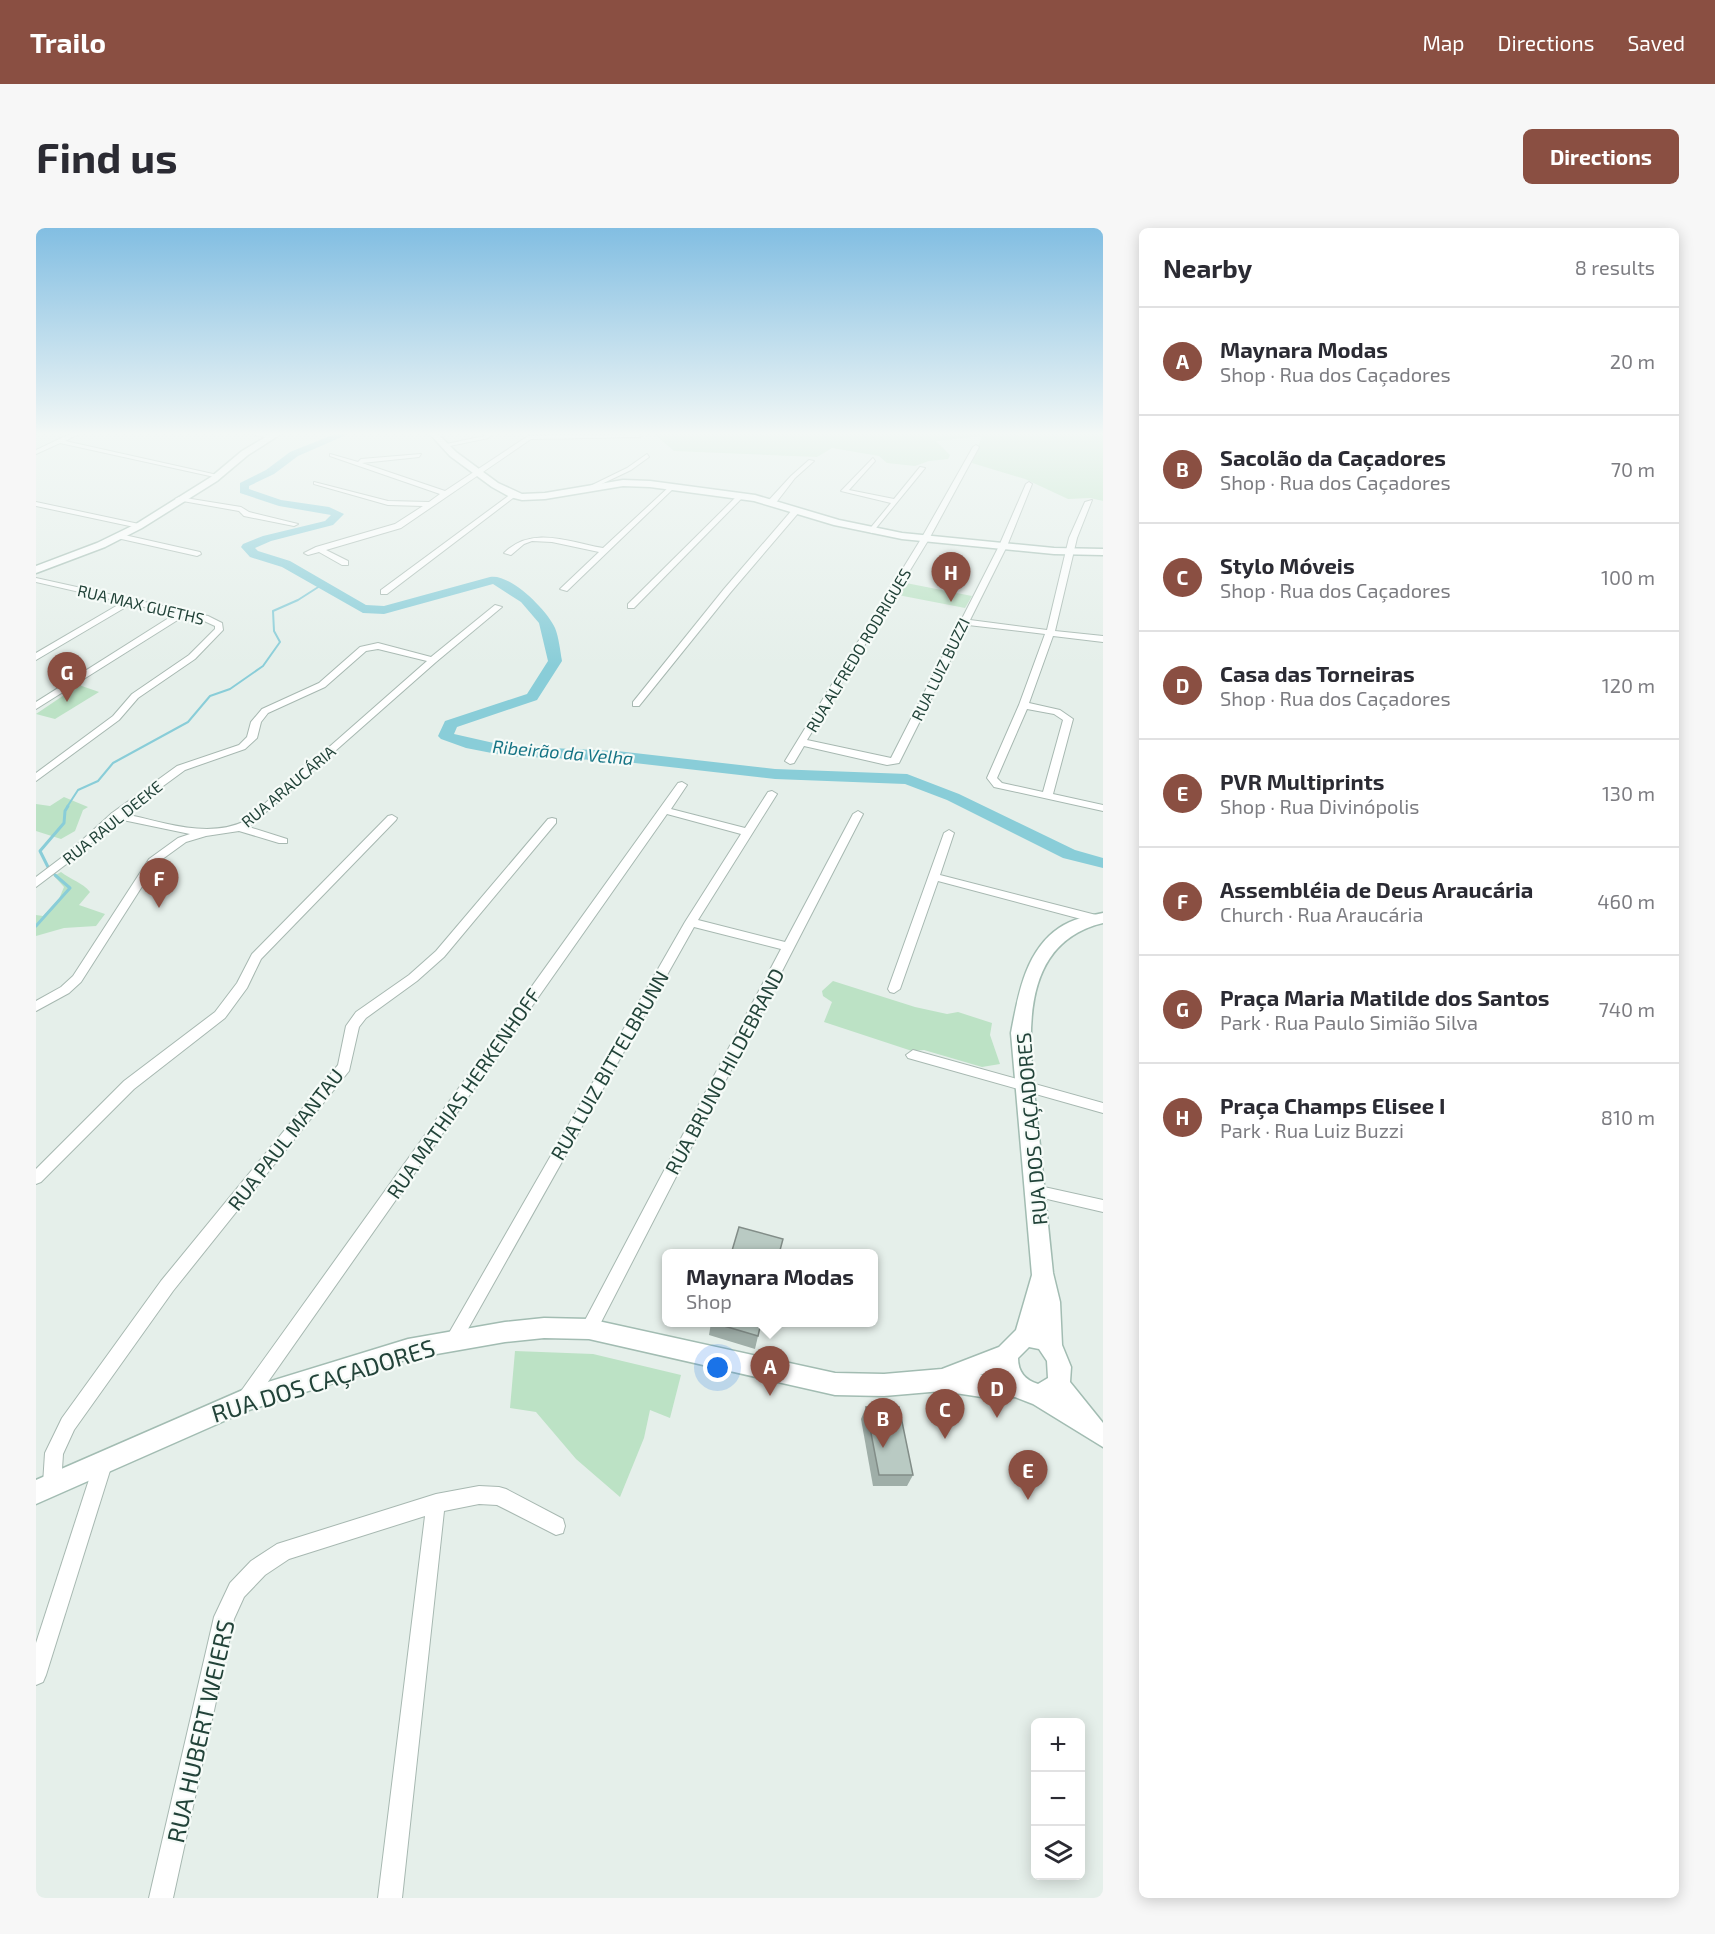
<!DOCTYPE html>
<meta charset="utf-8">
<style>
:root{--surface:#fff;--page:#f7f7f7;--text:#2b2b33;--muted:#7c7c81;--line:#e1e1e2;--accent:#8a4f42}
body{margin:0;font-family:"Exo 2",sans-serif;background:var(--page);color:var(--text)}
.controls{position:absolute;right:18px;bottom:18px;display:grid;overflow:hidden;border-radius:9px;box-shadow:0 3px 15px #0003}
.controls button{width:54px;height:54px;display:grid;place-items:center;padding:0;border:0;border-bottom:2px solid var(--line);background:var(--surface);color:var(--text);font:30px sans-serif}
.you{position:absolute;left:682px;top:1140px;width:21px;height:21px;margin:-15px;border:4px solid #fff;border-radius:50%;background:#1a73e8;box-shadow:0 0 0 9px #1a73e833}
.badge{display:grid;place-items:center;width:39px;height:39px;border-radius:50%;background:var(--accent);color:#fff;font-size:20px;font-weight:700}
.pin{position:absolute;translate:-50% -50px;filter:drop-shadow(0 2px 3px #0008)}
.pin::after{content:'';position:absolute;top:32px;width:21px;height:18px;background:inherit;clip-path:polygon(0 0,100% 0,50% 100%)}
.popup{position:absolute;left:626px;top:1021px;width:216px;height:78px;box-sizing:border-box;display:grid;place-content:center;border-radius:9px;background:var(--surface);filter:drop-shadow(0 2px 4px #0005);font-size:20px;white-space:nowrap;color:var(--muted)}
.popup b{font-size:22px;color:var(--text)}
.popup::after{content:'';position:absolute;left:50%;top:100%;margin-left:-12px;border:12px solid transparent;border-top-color:var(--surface)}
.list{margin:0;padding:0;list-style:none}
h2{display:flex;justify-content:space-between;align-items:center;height:78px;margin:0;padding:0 24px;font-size:26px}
h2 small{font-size:20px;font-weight:400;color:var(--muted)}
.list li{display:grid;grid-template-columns:39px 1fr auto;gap:18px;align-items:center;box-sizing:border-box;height:108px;padding:0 24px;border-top:2px solid var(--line)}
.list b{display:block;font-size:22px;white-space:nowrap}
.list p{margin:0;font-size:20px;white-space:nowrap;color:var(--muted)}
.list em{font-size:20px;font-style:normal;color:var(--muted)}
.icon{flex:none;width:33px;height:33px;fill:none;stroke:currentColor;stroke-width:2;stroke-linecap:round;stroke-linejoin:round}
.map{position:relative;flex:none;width:1067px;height:1670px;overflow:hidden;border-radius:9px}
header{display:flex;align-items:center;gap:36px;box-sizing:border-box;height:84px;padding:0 30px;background:var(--accent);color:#fff}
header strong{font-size:28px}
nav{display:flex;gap:33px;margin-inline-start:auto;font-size:21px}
.intro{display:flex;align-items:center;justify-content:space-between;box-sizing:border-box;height:144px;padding:0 36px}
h1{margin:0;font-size:42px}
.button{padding:15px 27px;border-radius:9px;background:var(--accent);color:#fff;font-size:21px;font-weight:700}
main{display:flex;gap:36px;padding:0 36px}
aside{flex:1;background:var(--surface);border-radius:9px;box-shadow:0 3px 15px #0003}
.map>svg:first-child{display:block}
.green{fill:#bce2c5}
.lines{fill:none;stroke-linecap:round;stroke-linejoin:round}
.stream-far1{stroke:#89cdd8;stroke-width:2}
.stream{stroke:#89cdd8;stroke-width:3}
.river{fill:#89cdd8;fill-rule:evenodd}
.street-casing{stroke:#a7b8b1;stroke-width:2}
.secondary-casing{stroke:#a2bcb2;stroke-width:3}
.street{fill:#fff;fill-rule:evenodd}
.secondary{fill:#fff;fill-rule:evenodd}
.wall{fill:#9faea8}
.building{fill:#b9cac3;stroke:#828d88;stroke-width:1.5}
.labels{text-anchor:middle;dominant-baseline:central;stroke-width:4.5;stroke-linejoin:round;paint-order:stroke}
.far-street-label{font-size:16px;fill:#224339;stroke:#f6fbf8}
.far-water-label{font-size:18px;font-style:italic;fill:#167485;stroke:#f6fbf8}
.street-label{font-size:20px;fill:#224339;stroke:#f6fbf8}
.near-street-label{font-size:24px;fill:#224339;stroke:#f6fbf8}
</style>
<header>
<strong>Trailo</strong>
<nav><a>Map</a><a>Directions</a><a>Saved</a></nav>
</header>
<div class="intro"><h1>Find us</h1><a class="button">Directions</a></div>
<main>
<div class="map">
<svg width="1067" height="1670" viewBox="0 0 1067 1670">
<rect width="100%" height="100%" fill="#e5efea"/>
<g class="green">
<path d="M 616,204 L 1067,204 L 1067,273 L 1054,270 L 1032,271 L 989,251 L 936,235 L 946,208 L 900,213 L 914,227 L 912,231 L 893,233 L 879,238 L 851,235 L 843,228 L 796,220 L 781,229 L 638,223 Z"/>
<path d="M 870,355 L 936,368 L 929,380 L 862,367 Z"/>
<path d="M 43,457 L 63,464 L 19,491 L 0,486 Z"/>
<path d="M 28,569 L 52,579 L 47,582 L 39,603 L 25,611 L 0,603 L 0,576 L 14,578 Z"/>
<path d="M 25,644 C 35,652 46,654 54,664 L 43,677 L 69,686 L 60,698 L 28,700 L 0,708 L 0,687 L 7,688 L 23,671 L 28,659 L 18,648 Z"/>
<path d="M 797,753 L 879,779 L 911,786 L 922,784 L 956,795 L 954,807 L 964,836 L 946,839 L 888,822 L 876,823 L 788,794 L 796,774 L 787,768 L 786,763 Z"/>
<path d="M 479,1123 L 557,1126 L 645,1147 L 634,1190 L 614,1182 L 608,1210 L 584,1269 L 540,1231 L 500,1184 L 474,1180 Z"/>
</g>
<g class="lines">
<path class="stream-far1" d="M 31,579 L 42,562 L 62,553 L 77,535 L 152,494 L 174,468 L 194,461 L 227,438 L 244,414 L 238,403 L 237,383 L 262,372 L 287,356"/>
<g class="stream">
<path d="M 12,639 L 4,623 L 28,595 L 29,583 L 32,578"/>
<path d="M 0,698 L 34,660 L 19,647"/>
</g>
<path class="river" d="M 304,204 L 317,204 L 262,228 L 238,246 L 213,258 L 213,261 L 245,272 L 293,279 L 308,286 L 297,297 L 235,313 L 219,320 L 222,323 L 254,333 L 330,377 L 348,378 L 454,349 C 474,345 511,382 519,400 C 523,410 524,422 526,433 L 501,472 L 421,499 L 418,506 L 471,518 L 581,523 L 739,541 L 871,546 L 923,566 L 1039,622 L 1067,630 L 1067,640 L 1027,630 L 911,572 L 869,556 L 739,551 L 581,533 L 471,528 L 430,520 L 405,511 L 402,508 L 409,493 L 491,466 L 512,433 L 503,395 L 485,374 L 457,356 L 348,386 L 327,385 L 246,339 L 214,329 L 205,319 L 207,316 L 227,308 L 289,293 L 295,287 L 243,278 L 204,265 L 204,255 L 230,242 L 254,224 Z"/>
<defs>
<g id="street">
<path d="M 38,204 L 46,204 L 29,213 L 186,248 L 183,250 L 24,215 L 0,226 L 0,222 Z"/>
<path d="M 208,204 L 219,204 L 239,209 L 236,211 Z"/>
<path d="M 451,204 L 457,204 L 452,210 L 409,219 L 406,217 L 448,208 Z"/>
<path d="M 602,206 L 604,209 L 495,211 L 365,300 L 290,322 L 312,333 L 312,337 L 306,337 L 283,324 L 272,327 L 268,325 L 280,319 L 359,296 L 387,278 L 352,277 L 278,256 L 278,254 L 352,273 L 393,274 L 404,266 L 294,228 L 294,226 L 322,234 L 325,231 L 385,226 L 383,229 L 326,235 L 409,263 L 492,208 Z"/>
<path d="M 940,217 L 943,219 L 893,311 L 771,512 L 855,530 L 963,318 L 990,256 L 993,254 L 996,256 L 971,318 L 934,392 L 1011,402 L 1033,310 L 1049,274 L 1056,272 L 1041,310 L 1019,403 L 1067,408 L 1067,414 L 1017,408 L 993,475 L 1024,482 L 1037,491 L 1017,566 L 1067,577 L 1067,583 L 958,559 L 951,550 L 983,477 L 1009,406 L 932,397 L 863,535 L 851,537 L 768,518 L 758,535 L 754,536 L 749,533 L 885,311 L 937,219 ZM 991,481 L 1018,486 L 1027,492 L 1007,564 L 966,555 L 961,550 Z"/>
<path d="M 611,226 L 613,229 L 595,242 L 553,262 L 548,261 L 591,240 Z"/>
<path d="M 837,230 L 839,233 L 813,262 L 858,271 L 884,239 L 889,240 L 836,305 L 832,303 L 855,275 L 805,263 Z"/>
<path d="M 773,232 L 778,233 L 759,250 L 739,276 L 733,276 L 733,272 L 755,248 Z"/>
<path d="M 635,257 L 640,258 L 531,363 L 524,361 L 563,324 L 516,314 L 496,313 L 488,316 L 475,327 L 468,325 C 496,297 533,314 567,320 Z"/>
<path d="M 475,266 L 481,267 L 351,366 L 345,366 L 345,362 Z"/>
<path d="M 702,267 L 708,268 L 598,380 L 592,380 L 592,376 Z"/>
<path d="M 143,269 L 205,279 L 213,284 L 262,296 L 258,298 L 208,288 L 203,283 L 141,272 L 139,271 Z"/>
<path d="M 0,274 L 103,296 L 107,298 L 103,300 L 0,278 Z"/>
<path d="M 757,281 L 764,283 L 694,365 L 603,478 L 597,478 L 597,474 L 688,361 Z"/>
<path d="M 84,306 L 164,324 L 165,326 L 161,328 L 81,310 L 80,308 Z"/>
<path d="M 0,350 L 172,388 L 186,395 L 187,402 L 159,431 L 102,470 L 83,492 L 0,553 L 0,545 L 77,488 L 96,466 L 153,427 L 179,401 L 179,398 L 166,392 L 148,388 L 0,481 L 0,474 L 139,386 L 95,376 L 0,432 L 0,425 L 87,374 L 0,354 Z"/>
<path d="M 459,377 L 466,379 L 400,434 L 213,599 L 251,611 L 251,615 L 243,615 L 203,603 L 170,608 L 150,614 L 121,635 L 45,754 L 33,765 L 0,783 L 0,773 L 25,759 L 37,748 L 113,631 L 142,610 L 154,606 L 82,591 L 41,628 L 0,659 L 0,649 L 33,624 L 76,585 L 141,538 L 203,517 L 211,509 L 215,494 L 226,481 L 283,455 L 324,419 L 342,415 L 395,429 ZM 342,421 L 391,433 L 209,593 C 172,611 127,594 89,586 L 149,542 L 209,521 L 221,510 L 225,494 L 232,485 L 289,459 L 330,423 Z"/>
<path d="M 646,554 L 651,557 L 635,581 L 709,600 L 732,564 L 736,563 L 741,566 L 662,692 L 749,714 L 817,586 L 822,583 L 827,586 L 559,1106 L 553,1108 L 547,1106 L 545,1101 L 547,1096 L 745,721 L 658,699 L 423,1117 L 417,1120 L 411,1117 L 409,1112 L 649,694 L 705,606 L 631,586 L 215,1178 L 209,1180 L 203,1178 L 200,1172 L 203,1166 L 624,580 L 642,555 Z"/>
<path d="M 356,587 L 361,590 L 360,592 L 225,731 L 211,760 L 189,790 L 98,861 L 5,954 L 0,956 L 0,941 L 88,853 L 179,784 L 201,755 L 216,726 L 352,588 Z"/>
<path d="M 516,590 L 520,591 L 520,595 L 408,729 L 381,753 L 330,790 L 323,799 L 313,843 L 137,1063 L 38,1202 L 27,1226 L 25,1256 L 22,1262 L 16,1265 L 10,1262 L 7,1256 L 9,1225 L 26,1190 L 125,1053 L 302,837 L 310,798 L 320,784 L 373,747 L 400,723 L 512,591 Z"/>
<path d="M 913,602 L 918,605 L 904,647 L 1064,688 L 1066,691 L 1060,695 L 902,653 L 864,761 L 858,765 L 854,764 L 852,761 L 908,605 Z"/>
<path d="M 877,822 L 1067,875 L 1067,885 L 872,830 L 870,827 Z"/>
<path d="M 999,957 L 1067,972 L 1067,984 L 994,967 L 992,963 L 994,959 Z"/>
<path d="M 68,1224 L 74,1227 L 77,1233 L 10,1447 L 7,1454 L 0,1457 L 0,1415 L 59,1233 L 62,1227 Z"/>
<path d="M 443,1258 L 463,1259 L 470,1261 L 527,1291 L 529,1298 L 527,1305 L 520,1307 L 461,1277 L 443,1276 L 408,1283 L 366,1670 L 342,1670 L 389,1288 L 253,1331 L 229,1347 L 208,1369 L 198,1391 L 137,1670 L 113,1670 L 178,1389 L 194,1355 L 215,1333 L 241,1316 L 400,1266 Z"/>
</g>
<g id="secondary">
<path d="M 238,204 L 248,204 L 212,227 L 181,253 L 106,300 L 69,319 L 0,345 L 0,338 L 61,315 L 100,296 L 175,249 L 206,223 Z"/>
<path d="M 392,204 L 400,204 L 420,224 L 462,255 L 486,266 L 509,265 L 587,252 L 614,253 L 719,267 L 803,292 L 866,305 L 1018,320 L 1067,321 L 1067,327 L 1018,326 L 866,311 L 798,297 L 718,273 L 614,259 L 587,258 L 509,271 L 486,272 L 474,269 L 456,259 L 414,228 Z"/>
<path d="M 1067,685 L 1067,695 C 971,718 996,835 1003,908 C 1008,954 1012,999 1017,1045 L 1024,1074 L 1026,1117 L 1035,1139 L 1034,1154 L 1067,1195 L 1067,1219 L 997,1176 L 979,1169 L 952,1170 L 906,1163 L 848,1168 L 799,1167 L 553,1111 L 508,1110 L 469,1114 L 372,1131 L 213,1182 L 0,1276 L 0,1252 L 209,1161 L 372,1111 L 469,1094 L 508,1090 L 553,1091 L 799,1145 L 848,1146 L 906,1141 L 963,1119 L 980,1102 L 996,1047 L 975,805 C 982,768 989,723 1023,700 C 1036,691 1052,688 1067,685 ZM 993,1119 L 1003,1121 L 1011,1133 L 1012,1150 L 1002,1156 C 989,1152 982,1144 982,1130 ZM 960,1141 L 962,1148 L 944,1147 Z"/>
</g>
</defs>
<use href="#street" class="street-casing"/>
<use href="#secondary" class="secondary-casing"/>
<use href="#street" class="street"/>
<use href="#secondary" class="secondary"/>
</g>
<g class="wall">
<path d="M 675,1095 L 725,1095 L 719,1121 L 673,1107 Z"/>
<path d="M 830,1179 L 877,1247 L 871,1258 L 837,1258 L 825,1191 Z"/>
</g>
<g class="building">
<path d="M 703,999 L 747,1011 L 743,1026 L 695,1026 Z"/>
<path d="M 678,1095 L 725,1095 L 722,1108 Z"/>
<path d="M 830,1179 L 863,1179 L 877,1247 L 843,1247 Z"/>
</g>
<linearGradient id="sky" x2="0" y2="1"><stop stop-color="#82bee2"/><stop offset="0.47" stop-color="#f3f8f6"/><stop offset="1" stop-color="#f3f8f6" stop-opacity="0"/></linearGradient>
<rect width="1067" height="438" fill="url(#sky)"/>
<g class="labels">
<g class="far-street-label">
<text transform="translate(105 376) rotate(13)">RUA MAX GUETHS</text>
<text transform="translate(822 422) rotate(-59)">RUA ALFREDO RODRIGUES</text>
<text transform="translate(904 441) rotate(-64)">RUA LUIZ BUZZI</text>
<text transform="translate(252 558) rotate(-40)">RUA ARAUCÁRIA</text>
<text transform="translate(76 594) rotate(-39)">RUA RAUL DEEKE</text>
</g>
<g class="far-water-label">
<text transform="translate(527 524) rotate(5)">Ribeirão da Velha</text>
</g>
<g class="street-label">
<text transform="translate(573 837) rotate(-60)">RUA LUIZ BITTELBRUNN</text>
<text transform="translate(688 843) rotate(-62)">RUA BRUNO HILDEBRAND</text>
<text transform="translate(427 865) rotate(-55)">RUA MATHIAS HERKENHOFF</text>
<text transform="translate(995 901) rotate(-95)">RUA DOS CAÇADORES</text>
<text transform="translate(249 911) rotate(-52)">RUA PAUL MANTAU</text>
</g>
<g class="near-street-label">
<text transform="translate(287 1152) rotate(-17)">RUA DOS CAÇADORES</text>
<text transform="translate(164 1503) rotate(-77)">RUA HUBERT WEIERS</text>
</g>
</g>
</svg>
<div class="controls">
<button>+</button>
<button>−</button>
<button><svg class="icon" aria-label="layers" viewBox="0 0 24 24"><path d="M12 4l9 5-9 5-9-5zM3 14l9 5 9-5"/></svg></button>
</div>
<div class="you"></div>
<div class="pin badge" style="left:734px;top:1168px">A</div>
<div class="popup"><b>Maynara Modas</b>Shop</div>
<div class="pin badge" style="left:847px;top:1220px">B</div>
<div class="pin badge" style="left:909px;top:1211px">C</div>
<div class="pin badge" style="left:961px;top:1190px">D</div>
<div class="pin badge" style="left:992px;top:1272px">E</div>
<div class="pin badge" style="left:123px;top:680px">F</div>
<div class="pin badge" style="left:31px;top:474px">G</div>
<div class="pin badge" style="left:915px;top:374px">H</div>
</div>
<aside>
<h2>Nearby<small>8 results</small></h2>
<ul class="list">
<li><span class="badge">A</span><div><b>Maynara Modas</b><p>Shop · Rua dos Caçadores</p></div><em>20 m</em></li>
<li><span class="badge">B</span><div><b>Sacolão da Caçadores</b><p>Shop · Rua dos Caçadores</p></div><em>70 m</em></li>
<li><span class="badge">C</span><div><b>Stylo Móveis</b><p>Shop · Rua dos Caçadores</p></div><em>100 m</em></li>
<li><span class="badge">D</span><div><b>Casa das Torneiras</b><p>Shop · Rua dos Caçadores</p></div><em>120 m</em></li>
<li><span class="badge">E</span><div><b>PVR Multiprints</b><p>Shop · Rua Divinópolis</p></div><em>130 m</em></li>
<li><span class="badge">F</span><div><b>Assembléia de Deus Araucária</b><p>Church · Rua Araucária</p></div><em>460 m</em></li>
<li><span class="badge">G</span><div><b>Praça Maria Matilde dos Santos</b><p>Park · Rua Paulo Simião Silva</p></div><em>740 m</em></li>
<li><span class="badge">H</span><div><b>Praça Champs Elisee I</b><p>Park · Rua Luiz Buzzi</p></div><em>810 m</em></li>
</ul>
</aside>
</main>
